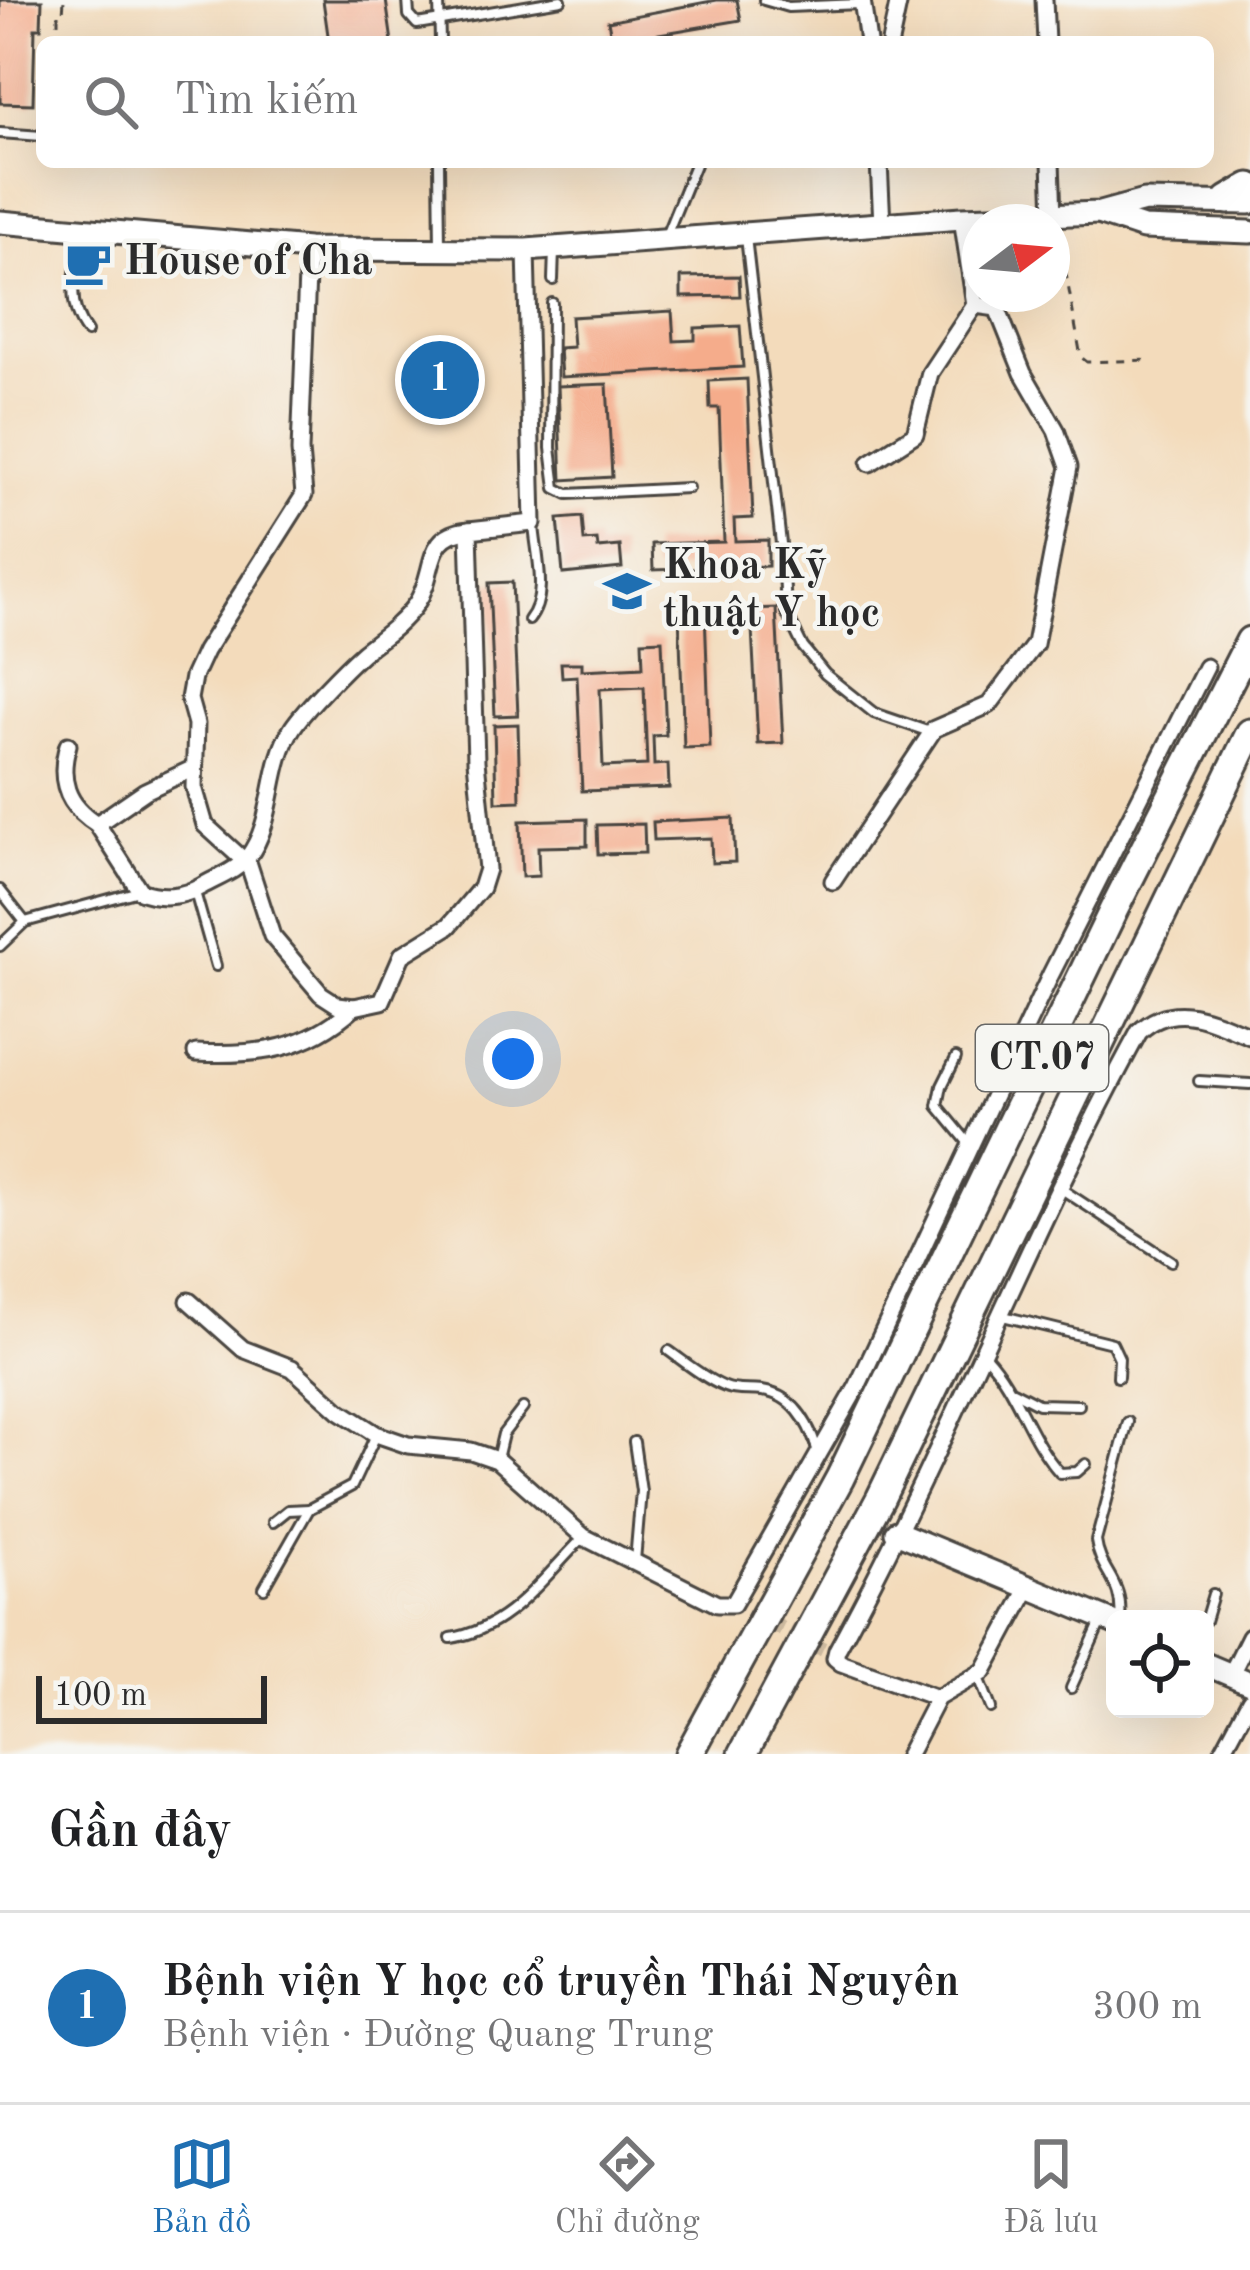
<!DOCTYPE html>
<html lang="vi">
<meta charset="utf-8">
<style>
:root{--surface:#fff;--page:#f2f2f2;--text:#202124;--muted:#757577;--line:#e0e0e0;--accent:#1f6fb2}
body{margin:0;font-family:"Old Standard TT",serif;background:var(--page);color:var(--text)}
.controls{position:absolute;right:36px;bottom:36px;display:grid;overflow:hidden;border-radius:18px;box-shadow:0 12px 48px #0002}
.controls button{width:108px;height:108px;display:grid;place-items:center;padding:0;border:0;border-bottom:3px solid var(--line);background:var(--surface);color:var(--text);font:60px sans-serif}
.compass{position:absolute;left:962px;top:204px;width:108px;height:108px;border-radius:50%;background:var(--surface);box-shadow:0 12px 48px #0002;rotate:74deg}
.scale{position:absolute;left:36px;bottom:30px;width:231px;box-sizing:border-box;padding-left:12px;border:6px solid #2b2b2b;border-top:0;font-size:33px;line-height:42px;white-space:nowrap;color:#2b2b2b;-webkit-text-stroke:9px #f6f6f2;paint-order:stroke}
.you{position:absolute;left:513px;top:1059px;width:42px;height:42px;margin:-30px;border:9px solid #fff;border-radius:50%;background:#1a73e8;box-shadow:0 0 0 18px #1a73e833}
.badge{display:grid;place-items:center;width:78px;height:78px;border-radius:50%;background:var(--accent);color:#fff;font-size:39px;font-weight:700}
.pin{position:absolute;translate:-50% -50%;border:6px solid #fff;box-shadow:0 3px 12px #0006}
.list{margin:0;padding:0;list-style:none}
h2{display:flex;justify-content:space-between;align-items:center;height:156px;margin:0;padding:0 48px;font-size:51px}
h2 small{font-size:39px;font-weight:400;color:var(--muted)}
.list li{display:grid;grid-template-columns:78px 1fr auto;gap:36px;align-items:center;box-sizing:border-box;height:192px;padding:0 48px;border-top:3px solid var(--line)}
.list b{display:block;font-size:45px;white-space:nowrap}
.list p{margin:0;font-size:39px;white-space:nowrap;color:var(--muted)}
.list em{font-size:39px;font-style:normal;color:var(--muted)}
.icon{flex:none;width:66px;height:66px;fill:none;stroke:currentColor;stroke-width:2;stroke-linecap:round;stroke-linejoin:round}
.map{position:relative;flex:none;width:1250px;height:1754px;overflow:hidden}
.search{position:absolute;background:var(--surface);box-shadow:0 12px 48px #0002;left:36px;right:36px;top:36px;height:132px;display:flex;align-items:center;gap:30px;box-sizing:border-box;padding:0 42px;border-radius:18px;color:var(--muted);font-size:45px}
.sheet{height:348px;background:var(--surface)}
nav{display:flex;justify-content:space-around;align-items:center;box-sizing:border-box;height:168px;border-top:3px solid var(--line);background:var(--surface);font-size:33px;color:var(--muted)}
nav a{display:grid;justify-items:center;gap:6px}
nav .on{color:var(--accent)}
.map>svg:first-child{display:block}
.building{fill:#f5ac8b;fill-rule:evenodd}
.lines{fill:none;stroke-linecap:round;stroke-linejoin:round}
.street-tunnel{stroke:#cbb89e;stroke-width:15;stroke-dasharray:15 8;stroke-linecap:butt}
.lane-casing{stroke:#494541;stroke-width:14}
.street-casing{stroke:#494541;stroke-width:21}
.secondary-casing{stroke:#494541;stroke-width:27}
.highway-casing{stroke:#494541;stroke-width:33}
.path{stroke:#494541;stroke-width:3;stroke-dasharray:9 9;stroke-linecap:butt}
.lane{stroke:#fff;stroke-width:8}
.street{stroke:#fff;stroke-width:15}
.secondary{stroke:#fff;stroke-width:21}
.highway{stroke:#fff;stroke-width:27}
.labels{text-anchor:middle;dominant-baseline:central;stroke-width:9;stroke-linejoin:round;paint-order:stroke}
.shield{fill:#f6f6f2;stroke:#686867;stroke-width:3}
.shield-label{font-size:39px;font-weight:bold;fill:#2b2b2b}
.poi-label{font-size:42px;font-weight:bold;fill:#2b2b2b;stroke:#f6f6f2;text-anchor:start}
</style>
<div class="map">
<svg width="1250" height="1754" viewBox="0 0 1250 1754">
<rect width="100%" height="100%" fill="#f6f6f2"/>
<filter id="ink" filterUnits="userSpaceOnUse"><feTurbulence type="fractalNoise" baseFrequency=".00833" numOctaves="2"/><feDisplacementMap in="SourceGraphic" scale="24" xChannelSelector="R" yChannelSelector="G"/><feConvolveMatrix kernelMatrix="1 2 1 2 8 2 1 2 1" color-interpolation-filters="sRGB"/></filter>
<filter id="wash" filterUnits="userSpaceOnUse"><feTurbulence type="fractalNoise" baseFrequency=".004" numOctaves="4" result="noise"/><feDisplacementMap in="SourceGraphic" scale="48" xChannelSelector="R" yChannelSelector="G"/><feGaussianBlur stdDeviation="2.7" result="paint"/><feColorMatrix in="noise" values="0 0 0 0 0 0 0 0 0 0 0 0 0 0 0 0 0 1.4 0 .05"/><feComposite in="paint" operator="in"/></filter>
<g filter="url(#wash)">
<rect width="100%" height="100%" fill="#f3dbbb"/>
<g id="blocks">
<g class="building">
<path d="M 0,0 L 42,0 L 41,28 L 35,28 L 33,104 L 0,103 Z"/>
<path d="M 323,0 L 386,0 L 392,42 L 329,42 Z"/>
<path d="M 717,0 L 737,0 L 741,20 L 612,42 L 608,21 Z"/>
<path d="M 739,276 L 740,296 L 681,297 L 681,277 Z"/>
<path d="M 672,311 L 674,341 L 695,340 L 695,328 L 740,326 L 743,367 L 561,377 L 559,348 L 573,347 L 571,317 Z"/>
<path d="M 747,379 L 753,518 L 734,519 L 735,541 L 768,540 L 768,566 L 653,570 L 652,544 L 724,542 L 719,408 L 710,408 L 709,381 Z"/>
<path d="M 607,384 L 612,477 L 562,480 L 558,386 Z"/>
<path d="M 582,517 L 584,541 L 597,540 L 598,548 L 620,546 L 622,568 L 563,574 L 558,519 Z"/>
<path d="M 512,582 L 518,715 L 495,716 L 489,583 Z"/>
<path d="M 776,608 L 783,743 L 758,744 L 751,609 Z"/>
<path d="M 705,612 L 710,747 L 684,748 L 679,613 Z"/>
<path d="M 662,640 L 666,735 L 653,736 L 654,765 L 668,764 L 669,788 L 582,791 L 577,676 L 562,677 L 561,663 L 582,663 L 582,670 L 643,667 L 642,641 ZM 644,687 L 647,765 L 603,767 L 600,689 Z"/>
<path d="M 518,724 L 520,801 L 496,802 L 494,725 Z"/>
<path d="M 733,818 L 735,862 L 712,863 L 711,838 L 654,840 L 653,822 Z"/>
<path d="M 587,819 L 587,846 L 538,847 L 539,876 L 522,877 L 520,821 Z"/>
<path d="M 644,824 L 645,853 L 598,854 L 597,825 Z"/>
</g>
</g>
</g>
<g filter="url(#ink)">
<use href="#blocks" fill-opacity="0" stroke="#494541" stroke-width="3"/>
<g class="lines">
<path class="street-tunnel" d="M 748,1612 L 823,1649"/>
<defs>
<g id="lane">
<path d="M 408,0 L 409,15 L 417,24 L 561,0"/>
<path d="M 439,0 L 440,42"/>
<path d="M 764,0 L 788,7 L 860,4"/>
<path d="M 57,42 L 57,37"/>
<path d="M 0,133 L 42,136"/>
<path d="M 439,162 L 440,247"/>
<path d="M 85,231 C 76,266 63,301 87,332"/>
<path d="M 746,237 L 784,570 L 786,612 L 803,647 L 825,674 L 874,713 L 930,732"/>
<path d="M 665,238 L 696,162"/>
<path d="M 553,280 L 554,250"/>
<path d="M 552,303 L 551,448 L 556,488 L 568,494 L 688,488"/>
<path d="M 529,620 C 549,596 536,554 534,525"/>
<path d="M 0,890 L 25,922"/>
<path d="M 195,892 L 216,966"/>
<path d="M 0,946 L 25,922 L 139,891"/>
<path d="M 956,1058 L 942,1086 L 938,1106 L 971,1146"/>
<path d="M 1199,1081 L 1250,1084"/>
<path d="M 1060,1188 L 1171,1261"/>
<path d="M 1003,1316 L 1112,1343 L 1119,1358 L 1118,1377"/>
<path d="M 669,1351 C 686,1363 705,1379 725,1387 C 737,1392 749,1389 762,1391 C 793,1395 808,1421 817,1449"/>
<path d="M 985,1355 C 1018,1390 1028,1438 1060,1473 L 1077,1472 L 1086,1464"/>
<path d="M 1013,1391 L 1038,1404 L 1079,1405"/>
<path d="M 634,1442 L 641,1491 L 635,1561"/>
<path d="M 497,1459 L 503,1434 L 523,1408"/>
<path d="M 273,1522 L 288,1510 L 309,1509"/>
<path d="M 264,1588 L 309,1509 L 352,1486 L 376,1435"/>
<path d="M 1120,1619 C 1124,1581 1100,1573 1096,1541 L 1128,1422"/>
<path d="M 1205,1621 L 1213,1594"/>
<path d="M 451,1638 C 510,1629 543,1577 584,1537"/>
<path d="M 979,1677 L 991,1708"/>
<path d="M 1071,1688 L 1102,1619"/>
</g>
<g id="street">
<path d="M 862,0 L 868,42"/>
<path d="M 1044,0 L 1046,42"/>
<path d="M 890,42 L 899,0"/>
<path d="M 879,162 L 882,224"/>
<path d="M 1051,162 L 1053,216"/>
<path d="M 308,249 L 300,451 L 304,495 L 205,651 L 193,677 L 189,699 L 196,724 L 194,787 L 205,825 L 249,865 L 272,936 L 321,994 L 338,1005 L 354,1007 L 382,1001 L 402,955 L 449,926 L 481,888 L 487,869 L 476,761 L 469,530 L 533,523 L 526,250"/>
<path d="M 870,463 L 915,434 L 930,373 L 975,305"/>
<path d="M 68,745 C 58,779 66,805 97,824"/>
<path d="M 194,768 L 145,791 L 97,824 L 140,891 C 160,899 183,897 202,886 C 216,878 238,870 248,857 C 276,820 267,766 293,727 C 306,708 344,669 362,653 C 382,637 401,625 416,604 C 438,572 422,534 469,530"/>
<path d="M 833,881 L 934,729 L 989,705 L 1035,644 L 1069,467 L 1056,430 L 1023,373 L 997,308 L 975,305 L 962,218"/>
<path d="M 196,1053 C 258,1056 307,1050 354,1007"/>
<path d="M 189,1301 L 243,1349 L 292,1368 L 340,1411 L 376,1434 L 408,1445 L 471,1451 L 497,1460 L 584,1537 L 717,1604 L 733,1604 L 857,1387 L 1051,974 L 1206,667"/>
<path d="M 1231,1674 L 1250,1636"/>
<path d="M 937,1698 L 841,1663 L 835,1658 L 837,1650 C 947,1449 1029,1233 1139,1032 C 1174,999 1211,1020 1250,1036"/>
<path d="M 908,1754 L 937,1698 L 984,1671 L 1028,1589"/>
<path d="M 1221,1754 L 1250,1700"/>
</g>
<g id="secondary">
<path d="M 1101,214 L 1143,228 L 1250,232"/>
<path d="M 0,222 L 308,249 L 526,250 L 962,218 L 1100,213 L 1144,201 L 1250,203"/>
<path d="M 896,1532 L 1115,1623"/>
<path d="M 1205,1664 L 1250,1683"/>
</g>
<g id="highway">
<path d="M 1228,200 L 1250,187"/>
<path d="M 689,1754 L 840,1478 L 1114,909 L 1250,641"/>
<path d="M 743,1754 L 880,1499 L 1250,733"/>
</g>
</defs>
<use href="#lane" class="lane-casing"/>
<use href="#street" class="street-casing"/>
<use href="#secondary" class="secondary-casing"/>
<use href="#highway" class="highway-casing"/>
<g class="path">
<path d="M 58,23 L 58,14 L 63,14 L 64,0"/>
<path d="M 1059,235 L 1081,357 L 1087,362 L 1148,360"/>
</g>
<use href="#lane" class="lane"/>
<use href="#street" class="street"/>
<use href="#secondary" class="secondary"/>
<use href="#highway" class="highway"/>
</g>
</g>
<defs>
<symbol id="cafe-bare" viewBox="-9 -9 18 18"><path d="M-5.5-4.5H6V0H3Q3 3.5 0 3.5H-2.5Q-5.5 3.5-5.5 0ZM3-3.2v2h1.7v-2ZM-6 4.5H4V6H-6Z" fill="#1f6fb2" stroke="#f6f6f2" stroke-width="2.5" paint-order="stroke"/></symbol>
<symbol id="university-bare" viewBox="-9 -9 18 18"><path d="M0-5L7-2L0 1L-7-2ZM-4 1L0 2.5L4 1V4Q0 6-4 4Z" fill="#1f6fb2" stroke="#f6f6f2" stroke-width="2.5" paint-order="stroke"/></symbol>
</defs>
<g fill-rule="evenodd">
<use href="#cafe-bare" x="55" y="230" width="66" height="66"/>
<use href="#university-bare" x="594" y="558" width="66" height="66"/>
</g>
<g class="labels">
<rect class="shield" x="976" y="1025" width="132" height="66" rx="9"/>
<g class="shield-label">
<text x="1042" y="1058">CT.07</text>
</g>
<g class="poi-label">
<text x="124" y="263">House of Cha</text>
<text x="663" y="567">Khoa Kỹ<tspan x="663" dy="48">thuật Y học</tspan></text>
</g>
</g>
</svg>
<div class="controls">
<button><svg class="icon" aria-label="locate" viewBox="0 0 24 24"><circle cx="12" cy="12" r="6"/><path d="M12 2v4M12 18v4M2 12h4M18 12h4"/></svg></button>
</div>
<svg class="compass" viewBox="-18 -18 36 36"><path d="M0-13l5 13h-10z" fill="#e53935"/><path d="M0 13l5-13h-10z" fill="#757577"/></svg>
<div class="scale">100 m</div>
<div class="you"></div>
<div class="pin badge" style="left:440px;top:380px">1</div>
<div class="search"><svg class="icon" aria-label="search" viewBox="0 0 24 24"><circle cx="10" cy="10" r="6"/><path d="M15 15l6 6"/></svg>Tìm kiếm</div>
</div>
<section class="sheet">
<h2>Gần đây<small></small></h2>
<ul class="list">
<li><span class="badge">1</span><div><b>Bệnh viện Y học cổ truyền Thái Nguyên</b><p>Bệnh viện · Đường Quang Trung</p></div><em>300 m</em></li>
</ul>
</section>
<nav>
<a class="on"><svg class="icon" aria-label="map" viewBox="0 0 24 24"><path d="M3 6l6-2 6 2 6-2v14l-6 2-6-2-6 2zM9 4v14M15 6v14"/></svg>Bản đồ</a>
<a><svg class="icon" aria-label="directions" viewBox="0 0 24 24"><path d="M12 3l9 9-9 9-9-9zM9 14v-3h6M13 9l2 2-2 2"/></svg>Chỉ đường</a>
<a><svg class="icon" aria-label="saved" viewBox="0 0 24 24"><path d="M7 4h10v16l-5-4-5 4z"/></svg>Đã lưu</a>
</nav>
